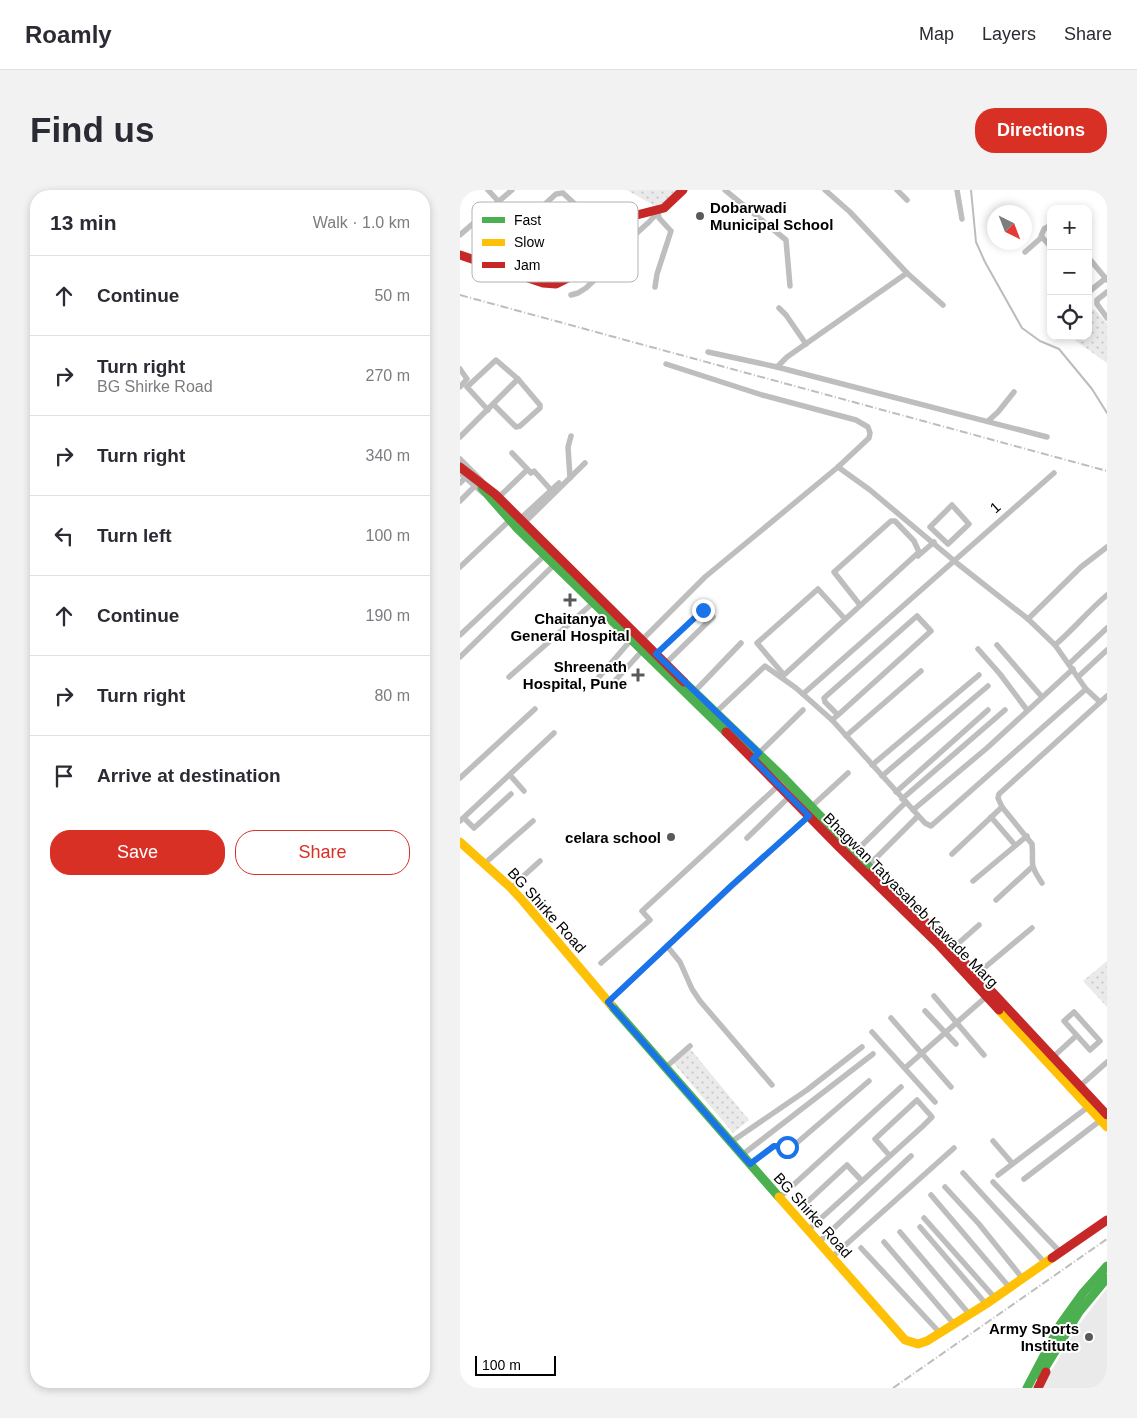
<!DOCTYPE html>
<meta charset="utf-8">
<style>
:root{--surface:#fff;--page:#f2f2f3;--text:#2b2b33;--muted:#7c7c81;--line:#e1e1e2;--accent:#d93025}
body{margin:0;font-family:Helvetica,sans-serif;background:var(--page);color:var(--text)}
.controls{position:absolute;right:15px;top:15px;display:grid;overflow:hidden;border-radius:10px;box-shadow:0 2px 8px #0003}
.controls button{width:45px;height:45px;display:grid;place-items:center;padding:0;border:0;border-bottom:1px solid var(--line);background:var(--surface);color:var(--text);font:25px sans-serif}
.compass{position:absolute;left:527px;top:15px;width:45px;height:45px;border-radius:50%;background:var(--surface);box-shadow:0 2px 8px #0003;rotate:138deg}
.scale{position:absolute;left:15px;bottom:12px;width:81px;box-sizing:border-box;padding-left:5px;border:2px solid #000;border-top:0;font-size:14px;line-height:18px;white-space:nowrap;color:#000;-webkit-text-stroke:4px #fff;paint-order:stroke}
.stop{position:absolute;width:15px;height:15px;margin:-11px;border:4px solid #1a73e8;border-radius:50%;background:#fff}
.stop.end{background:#1a73e8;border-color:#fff;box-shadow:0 1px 5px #0008}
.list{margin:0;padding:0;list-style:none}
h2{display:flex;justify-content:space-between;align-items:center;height:65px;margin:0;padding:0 20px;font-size:21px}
h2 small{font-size:16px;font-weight:400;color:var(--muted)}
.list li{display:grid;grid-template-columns:32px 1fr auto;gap:15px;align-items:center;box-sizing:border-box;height:80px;padding:0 20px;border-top:1px solid var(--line)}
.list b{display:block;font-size:19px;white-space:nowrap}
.list p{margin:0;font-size:16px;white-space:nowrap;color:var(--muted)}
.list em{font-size:16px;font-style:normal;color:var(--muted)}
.actions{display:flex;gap:10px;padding:15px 20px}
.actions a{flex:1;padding:11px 0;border:1px solid var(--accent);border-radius:20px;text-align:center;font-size:18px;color:var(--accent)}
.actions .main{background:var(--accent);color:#fff}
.icon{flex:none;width:28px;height:28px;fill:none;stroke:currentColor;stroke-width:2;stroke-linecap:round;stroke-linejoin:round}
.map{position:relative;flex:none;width:647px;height:1198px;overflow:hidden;border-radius:20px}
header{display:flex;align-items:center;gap:30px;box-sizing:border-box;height:70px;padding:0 25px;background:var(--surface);border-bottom:1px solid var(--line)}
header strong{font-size:24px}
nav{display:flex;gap:28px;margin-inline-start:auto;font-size:18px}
.intro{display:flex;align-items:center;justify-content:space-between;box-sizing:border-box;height:120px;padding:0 30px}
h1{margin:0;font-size:35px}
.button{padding:12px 22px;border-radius:20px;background:var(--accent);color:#fff;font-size:18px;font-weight:700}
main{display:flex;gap:30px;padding:0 30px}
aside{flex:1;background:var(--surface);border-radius:20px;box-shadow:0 2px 8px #0003}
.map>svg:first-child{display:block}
.park{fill:url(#park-dots)}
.garden{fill:#eaeaea}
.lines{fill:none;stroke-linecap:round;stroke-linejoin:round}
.stream{stroke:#bcbcbc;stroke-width:2}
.street{stroke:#bebebe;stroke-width:5.5}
.fast{stroke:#4caf50;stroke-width:9}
.slow{stroke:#ffc107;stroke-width:9}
.jam{stroke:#c62828;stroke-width:9}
.rail{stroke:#bdbdbd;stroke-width:2;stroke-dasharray:8 2.5 1 2.5;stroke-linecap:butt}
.route{stroke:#1a73e8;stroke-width:6}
.poi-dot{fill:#595959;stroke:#fff;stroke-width:2}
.labels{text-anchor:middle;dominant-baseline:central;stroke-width:4;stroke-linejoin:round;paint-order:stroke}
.poi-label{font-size:15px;font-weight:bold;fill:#000;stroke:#fff;text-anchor:end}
.street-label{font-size:15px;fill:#000;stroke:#fff}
.key{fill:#fff;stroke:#b2b2b2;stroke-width:1}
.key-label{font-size:14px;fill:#000}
</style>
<header>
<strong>Roamly</strong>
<nav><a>Map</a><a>Layers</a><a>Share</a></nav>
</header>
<div class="intro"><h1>Find us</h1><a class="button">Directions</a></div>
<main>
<aside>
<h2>13 min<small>Walk · 1.0 km</small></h2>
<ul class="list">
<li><svg class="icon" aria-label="ahead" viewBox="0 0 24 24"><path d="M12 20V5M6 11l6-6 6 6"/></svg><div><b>Continue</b></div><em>50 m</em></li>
<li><svg class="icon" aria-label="right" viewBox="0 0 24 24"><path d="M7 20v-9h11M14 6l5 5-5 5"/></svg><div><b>Turn right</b><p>BG Shirke Road</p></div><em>270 m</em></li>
<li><svg class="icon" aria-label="right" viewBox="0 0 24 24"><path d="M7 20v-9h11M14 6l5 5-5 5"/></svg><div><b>Turn right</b></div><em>340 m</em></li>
<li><svg class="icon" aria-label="left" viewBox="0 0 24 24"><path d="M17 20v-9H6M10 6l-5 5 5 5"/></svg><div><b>Turn left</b></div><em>100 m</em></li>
<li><svg class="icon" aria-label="ahead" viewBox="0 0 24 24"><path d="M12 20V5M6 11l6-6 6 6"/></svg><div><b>Continue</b></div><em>190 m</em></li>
<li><svg class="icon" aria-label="right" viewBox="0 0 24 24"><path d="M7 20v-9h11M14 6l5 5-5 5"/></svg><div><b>Turn right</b></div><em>80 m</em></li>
<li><svg class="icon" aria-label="arrive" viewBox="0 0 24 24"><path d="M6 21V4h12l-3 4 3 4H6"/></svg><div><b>Arrive at destination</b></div></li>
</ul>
<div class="actions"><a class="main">Save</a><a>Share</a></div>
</aside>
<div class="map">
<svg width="647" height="1198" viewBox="0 0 647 1198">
<defs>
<pattern id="park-dots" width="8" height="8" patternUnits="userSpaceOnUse" patternTransform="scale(1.25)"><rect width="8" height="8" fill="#eaeaea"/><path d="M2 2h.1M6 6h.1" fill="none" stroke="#c7c7c7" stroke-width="1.8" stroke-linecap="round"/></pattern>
</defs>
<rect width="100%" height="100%" fill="#fff"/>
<g class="park">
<path d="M 167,0 L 216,0 C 209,7 203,16 193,15 Z"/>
<path d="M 634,119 L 647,133 L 647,173 L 609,146 L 628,146 L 628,125 Z"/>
<path d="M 647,771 L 647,817 L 623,791 Z"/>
<path d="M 228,856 L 289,930 L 273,943 L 211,870 Z"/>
</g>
<path class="garden" d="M 647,1098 L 647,1198 L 581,1198 L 618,1136 Z"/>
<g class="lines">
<path class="stream" d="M 511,0 L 516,52 L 525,72 L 562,138 L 580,151 L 599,159 L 632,199 L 647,223"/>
<g class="street">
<path d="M 28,0 L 39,12"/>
<path d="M 265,0 L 326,50 L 330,96"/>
<path d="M 365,0 L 390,22 L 447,83 L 483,115"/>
<path d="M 437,0 L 447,10"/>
<path d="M 497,0 L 502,29"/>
<path d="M 591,35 L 584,39 L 581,46 L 591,57"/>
<path d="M 0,45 L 52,0"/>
<path d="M 565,62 L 582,47"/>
<path d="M 628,67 L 647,90"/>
<path d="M 22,72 L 96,4 L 103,3 L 134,32"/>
<path d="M 195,97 L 197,84 L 211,41 L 199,28 L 198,22"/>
<path d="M 630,101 L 646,88"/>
<path d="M 647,102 L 637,110 L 637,114 L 647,128"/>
<path d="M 111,105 L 118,103 L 126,98 L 146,79 L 156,62 L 189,32 L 200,20"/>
<path d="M 319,118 L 326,125 L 346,154"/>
<path d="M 248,162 L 317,177 L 327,167 L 447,83"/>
<path d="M 317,177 L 587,247"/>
<path d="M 0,179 L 7,189 L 0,197"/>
<path d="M 28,220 L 7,197 L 36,170 L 58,189 L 80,215 L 80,218 L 60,236 L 56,237 L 33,214"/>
<path d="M 528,231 L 538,222 L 554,202"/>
<path d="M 0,247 L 58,189"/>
<path d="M 52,263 L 71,283 L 74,281 L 91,300"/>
<path d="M 0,269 L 21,290"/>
<path d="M 378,277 L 410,300 L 498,374 L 568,429 L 595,455 L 626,499 L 640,512"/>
<path d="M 0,283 L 23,303"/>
<path d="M 110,288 L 108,257 L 111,246"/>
<path d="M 0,293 L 5,288"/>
<path d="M 39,307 L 67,280"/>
<path d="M 0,311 L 15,296"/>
<path d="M 492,315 L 509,334 L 488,354 L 470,337 Z"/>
<path d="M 60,329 L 99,293"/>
<path d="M 62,335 L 125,273"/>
<path d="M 458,366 L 474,352"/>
<path d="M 0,377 L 50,330"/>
<path d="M 385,429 L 358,399 L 297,453 L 324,485 L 459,362 L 454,351 L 435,331 L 431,331 L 374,382 L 400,415"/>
<path d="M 568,429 L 621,377 L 647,357"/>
<path d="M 0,445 L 86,364"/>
<path d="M 180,452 L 245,387 L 378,277 L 409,248 L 410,243 L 408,237 L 396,230 L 302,205 L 206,174"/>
<path d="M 537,455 L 582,507"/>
<path d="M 595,455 C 614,439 628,421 647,405"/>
<path d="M 518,459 L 540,484 L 567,520"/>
<path d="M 196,464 L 243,420"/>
<path d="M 0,467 L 95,374"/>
<path d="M 206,473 L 253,427"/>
<path d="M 609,474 L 647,438"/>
<path d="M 49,487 L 134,412"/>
<path d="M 139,487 L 171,450"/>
<path d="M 618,487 L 647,460"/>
<path d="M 152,494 L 182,461"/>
<path d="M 234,502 L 281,453"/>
<path d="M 343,504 L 594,283"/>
<path d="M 254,524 L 305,476 L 336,498 L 372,530 L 465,633 L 471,636 L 626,499"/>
<path d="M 372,530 L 378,525 L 471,441 L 457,426 L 364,508 L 365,512 L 378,525"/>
<path d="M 386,546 L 461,481"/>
<path d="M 296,566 L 343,520"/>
<path d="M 412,575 L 519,485"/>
<path d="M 50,585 L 64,601"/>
<path d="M 422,586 L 528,496"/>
<path d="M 0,588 L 75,519"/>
<path d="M 436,602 L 528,520"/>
<path d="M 442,609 L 545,520"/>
<path d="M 351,617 L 388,583"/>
<path d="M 453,620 L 527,558 L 613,479"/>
<path d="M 531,627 L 555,655"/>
<path d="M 4,628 L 14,638 L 51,604"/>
<path d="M 0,631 L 94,543"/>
<path d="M 287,648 L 330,606"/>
<path d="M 492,664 L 542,617"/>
<path d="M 392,665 L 446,612"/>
<path d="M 24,674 L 73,631"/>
<path d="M 409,675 L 458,626"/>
<path d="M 513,691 L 567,646"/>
<path d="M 582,693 C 568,672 574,675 572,654 L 542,617 L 538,608 L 539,604 L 647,506"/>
<path d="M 52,699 L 57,692 L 80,671"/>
<path d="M 536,710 L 572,677"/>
<path d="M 207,756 L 220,772 L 232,799 L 240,811 L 312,895"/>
<path d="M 493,758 L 519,735"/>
<path d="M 141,773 L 190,730 L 182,721 L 319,595"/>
<path d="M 517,784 L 572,738"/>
<path d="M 474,806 L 524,865"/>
<path d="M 148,812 L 271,697 L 350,625"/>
<path d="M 465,821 L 496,854"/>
<path d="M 614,822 L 640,851 L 630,860 L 604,831 Z"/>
<path d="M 431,828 L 491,897"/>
<path d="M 412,842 L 475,912"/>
<path d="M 593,867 L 616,846"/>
<path d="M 206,877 L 230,856"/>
<path d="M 445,878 L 527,806"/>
<path d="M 620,896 L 647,872"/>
<path d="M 533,951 L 552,973"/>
<path d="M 271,952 L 347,900 L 402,857"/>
<path d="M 282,965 L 413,864"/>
<path d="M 290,974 L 314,956 L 332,957 L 409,891"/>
<path d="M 503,983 L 586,1074"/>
<path d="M 538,985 L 628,917"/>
<path d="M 564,989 L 641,930"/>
<path d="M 533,992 L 601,1063"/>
<path d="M 485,997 L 519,1034 L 563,1089"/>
<path d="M 471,1005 L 550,1098"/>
<path d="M 319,1008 L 441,897"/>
<path d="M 464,1028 L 535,1108"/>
<path d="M 359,1029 L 345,1014 L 387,975 L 402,991"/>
<path d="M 460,1037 L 526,1114"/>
<path d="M 348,1040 L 463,936 L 472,927 L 457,910 L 415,949 L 430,966"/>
<path d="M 440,1042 L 510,1125"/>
<path d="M 359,1052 L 451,966"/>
<path d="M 424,1052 L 494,1134"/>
<path d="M 401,1058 L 480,1143"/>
<path d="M 372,1067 L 494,958"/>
</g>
<g class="fast">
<path d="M 22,298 L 57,338 L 266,542"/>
<path d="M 224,492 L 325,589 L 413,681"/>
<path d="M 151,815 L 319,1007"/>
<path d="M 580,1186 L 619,1122 L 647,1088"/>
<path d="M 567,1198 L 600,1135 L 623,1103 L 647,1076"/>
</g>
<g class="slow">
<path d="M 0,652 L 50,697 L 63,711 L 151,815"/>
<path d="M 539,820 L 647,937"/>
<path d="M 319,1007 L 445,1150 L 458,1154 L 467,1151 L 526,1114 L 592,1068"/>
</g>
<g class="jam">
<path d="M 0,65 L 83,93 L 96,94 L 108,88 L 162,32 L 173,26 L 204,18 L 223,0"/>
<path d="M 0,277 L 35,304 L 224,492"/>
<path d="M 266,542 L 378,656 L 477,753 L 539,820"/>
<path d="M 413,681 L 482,748 L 647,925"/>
<path d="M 592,1068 L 647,1030"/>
<path d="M 578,1198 L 586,1182"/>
</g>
<g class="rail">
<path d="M 0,105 L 647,281"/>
<path d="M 433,1198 L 647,1049"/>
</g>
</g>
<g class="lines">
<path class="route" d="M 243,420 L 196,464 L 299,563 L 293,569 L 349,626 L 271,696 L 148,812 L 290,974 L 314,956 L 327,957"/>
</g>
<g class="poi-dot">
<circle cx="240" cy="26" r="5"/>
<path d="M107.5 402.5h5v5h5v5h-5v5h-5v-5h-5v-5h5z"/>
<path d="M175.5 477.5h5v5h5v5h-5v5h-5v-5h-5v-5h5z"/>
<circle cx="211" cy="647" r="5"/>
<circle cx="629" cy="1147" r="5"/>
</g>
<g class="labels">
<g class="poi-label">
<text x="250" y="17" text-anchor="start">Dobarwadi<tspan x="250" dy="17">Municipal School</tspan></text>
<text x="110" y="428" text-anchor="middle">Chaitanya<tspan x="110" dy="17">General Hospital</tspan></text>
<text x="167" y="476">Shreenath<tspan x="167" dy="17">Hospital, Pune</tspan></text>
<text x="201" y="647">celara school</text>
<text x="619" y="1138">Army Sports<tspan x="619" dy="17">Institute</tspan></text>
</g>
<g class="street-label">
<text transform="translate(535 317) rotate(-41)">1</text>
<text transform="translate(451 710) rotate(45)">Bhagwan Tatyasaheb Kawade Marg</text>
<text transform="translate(87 720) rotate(48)">BG Shirke Road</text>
<text transform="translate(353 1025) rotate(48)">BG Shirke Road</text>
</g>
</g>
<rect x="12" y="12" width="166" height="80" rx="8" class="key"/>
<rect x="22" y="27" width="23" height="6" fill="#4caf50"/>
<rect x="22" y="49" width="23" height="7" fill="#ffc107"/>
<rect x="22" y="72" width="23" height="6" fill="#c62828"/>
<g class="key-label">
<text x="54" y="35">Fast</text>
<text x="54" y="57">Slow</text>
<text x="54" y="80">Jam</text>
</g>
</svg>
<div class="controls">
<button>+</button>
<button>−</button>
<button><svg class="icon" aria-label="locate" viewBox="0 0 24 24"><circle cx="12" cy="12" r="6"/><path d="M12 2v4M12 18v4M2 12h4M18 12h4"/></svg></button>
</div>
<svg class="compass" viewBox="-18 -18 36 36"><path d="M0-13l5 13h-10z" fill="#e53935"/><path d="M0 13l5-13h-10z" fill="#7c7c81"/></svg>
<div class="scale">100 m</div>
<div class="stop" style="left:327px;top:957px"></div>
<div class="stop end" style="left:243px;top:420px"></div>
</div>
</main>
